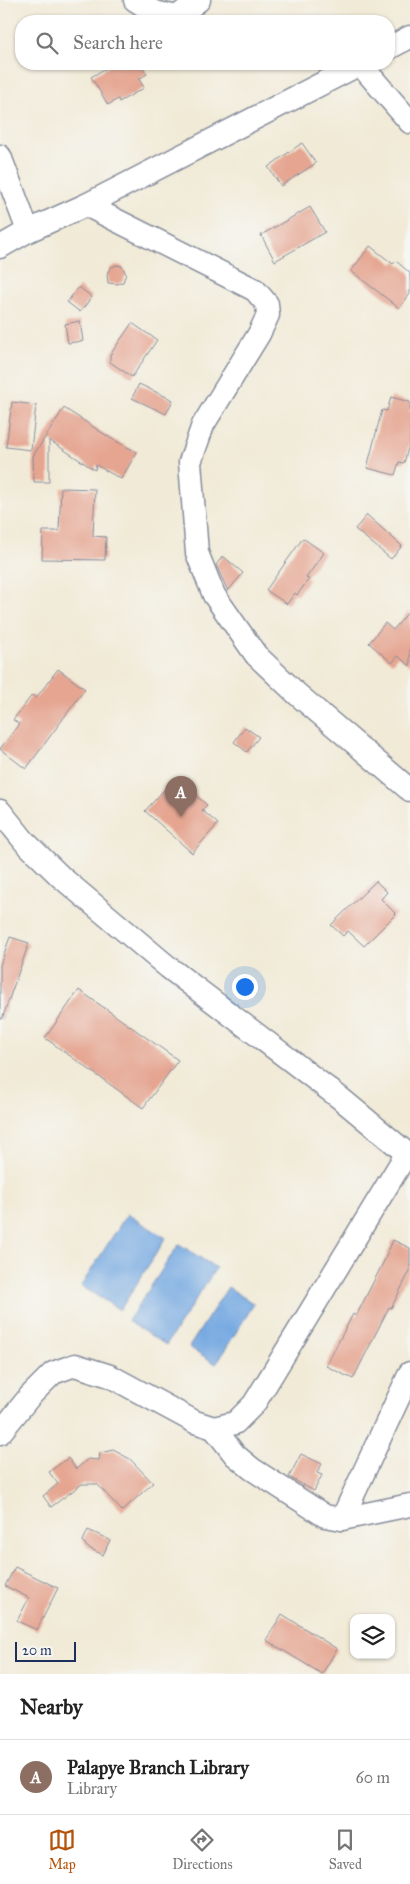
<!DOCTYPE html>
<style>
:root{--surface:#fff;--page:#f6f6f6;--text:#222;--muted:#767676;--line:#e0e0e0;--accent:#b45309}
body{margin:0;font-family:"IM FELL Great Primer",serif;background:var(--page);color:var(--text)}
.controls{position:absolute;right:15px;bottom:15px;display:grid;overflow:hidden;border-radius:10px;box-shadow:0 1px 4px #0004}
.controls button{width:45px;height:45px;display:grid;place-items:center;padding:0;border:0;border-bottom:1px solid var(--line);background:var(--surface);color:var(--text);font:25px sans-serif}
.scale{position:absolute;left:15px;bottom:12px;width:61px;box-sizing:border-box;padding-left:5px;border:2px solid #1b2f5e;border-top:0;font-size:14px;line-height:18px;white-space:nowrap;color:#1b2f5e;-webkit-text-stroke:4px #f6f6f2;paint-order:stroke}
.you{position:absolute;left:244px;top:986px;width:18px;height:18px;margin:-12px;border:4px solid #fff;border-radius:50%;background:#1a73e8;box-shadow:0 0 0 8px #1a73e833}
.badge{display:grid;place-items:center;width:32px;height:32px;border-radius:50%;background:var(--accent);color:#fff;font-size:16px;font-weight:700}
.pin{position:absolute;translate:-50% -41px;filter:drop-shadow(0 1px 2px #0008)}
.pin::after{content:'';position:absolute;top:26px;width:18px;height:15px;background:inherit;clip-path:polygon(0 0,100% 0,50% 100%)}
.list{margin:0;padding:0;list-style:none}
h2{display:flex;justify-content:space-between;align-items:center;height:65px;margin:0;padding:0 20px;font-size:21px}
h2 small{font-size:16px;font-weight:400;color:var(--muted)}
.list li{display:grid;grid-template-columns:32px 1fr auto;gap:15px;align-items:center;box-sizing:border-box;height:75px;padding:0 20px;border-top:1px solid var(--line)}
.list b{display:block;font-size:19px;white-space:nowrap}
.list p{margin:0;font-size:16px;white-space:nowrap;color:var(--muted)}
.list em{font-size:16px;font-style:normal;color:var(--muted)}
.icon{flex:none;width:28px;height:28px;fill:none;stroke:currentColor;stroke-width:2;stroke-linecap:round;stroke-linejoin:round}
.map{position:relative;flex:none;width:410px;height:1674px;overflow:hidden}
.search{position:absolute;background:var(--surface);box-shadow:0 1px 4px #0004;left:15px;right:15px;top:15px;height:55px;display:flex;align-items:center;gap:12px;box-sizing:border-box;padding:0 18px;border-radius:20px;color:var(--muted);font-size:19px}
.sheet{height:140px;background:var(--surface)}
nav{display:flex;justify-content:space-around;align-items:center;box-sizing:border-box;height:70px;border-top:1px solid var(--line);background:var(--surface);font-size:14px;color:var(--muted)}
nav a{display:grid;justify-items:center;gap:2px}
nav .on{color:var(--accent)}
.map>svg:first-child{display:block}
.water{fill:#74a8e1;stroke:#486ca0}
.building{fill:#e5a591}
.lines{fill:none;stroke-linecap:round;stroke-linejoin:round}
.minor-casing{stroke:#868c9a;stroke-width:25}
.minor{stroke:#fff;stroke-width:22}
</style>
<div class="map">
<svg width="410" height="1674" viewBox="0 0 410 1674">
<rect width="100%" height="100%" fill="#f6f6f2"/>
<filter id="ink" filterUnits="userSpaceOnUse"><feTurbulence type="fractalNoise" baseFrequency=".02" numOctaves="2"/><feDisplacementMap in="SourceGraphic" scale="10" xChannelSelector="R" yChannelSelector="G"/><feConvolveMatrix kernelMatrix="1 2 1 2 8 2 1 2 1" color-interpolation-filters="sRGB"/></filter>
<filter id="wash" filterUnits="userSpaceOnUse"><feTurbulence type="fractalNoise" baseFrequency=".0096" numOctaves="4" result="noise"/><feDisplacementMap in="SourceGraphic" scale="20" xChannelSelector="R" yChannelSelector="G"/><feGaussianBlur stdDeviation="1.12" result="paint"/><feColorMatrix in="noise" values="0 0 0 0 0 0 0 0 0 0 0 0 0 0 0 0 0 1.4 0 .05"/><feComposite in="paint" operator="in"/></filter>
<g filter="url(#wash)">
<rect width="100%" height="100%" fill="#f1ead7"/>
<g class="water">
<path d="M 127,1214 L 166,1238 L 120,1310 L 81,1286 Z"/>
<path d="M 179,1244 L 216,1268 L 166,1345 L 128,1321 Z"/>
<path d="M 228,1287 L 254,1304 L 216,1364 L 189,1347 Z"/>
</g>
<g id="blocks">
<g class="building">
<path d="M 113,64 L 141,64 L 147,74 L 139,79 L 144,88 L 119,102 L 118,99 L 108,105 L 91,77 Z"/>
<path d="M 302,143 L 316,163 L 281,186 L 268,167 Z"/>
<path d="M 310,207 L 325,232 L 275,261 L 261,235 Z"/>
<path d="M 370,246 L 393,264 L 396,261 L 410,273 L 410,294 L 399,308 L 351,271 Z"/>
<path d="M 116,265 L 122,266 L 126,274 L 123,282 L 117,284 L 108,283 L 107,274 L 110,268 Z"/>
<path d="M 79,287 L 92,297 L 80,312 L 67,302 Z"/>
<path d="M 80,321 L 83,341 L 68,343 L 65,324 Z"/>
<path d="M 132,323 L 157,340 L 132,377 L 110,362 L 110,355 Z"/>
<path d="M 139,384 L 173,400 L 166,414 L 132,398 Z"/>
<path d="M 391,397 L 410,402 L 410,441 L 404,463 L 399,462 L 395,475 L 367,468 L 382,410 L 387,411 Z"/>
<path d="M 12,402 L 36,405 L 31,450 L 6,447 Z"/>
<path d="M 64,408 L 112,439 L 137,452 L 121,479 L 96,465 L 95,470 L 49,440 L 49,482 L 34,482 L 33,456 Z"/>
<path d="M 61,488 L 95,489 L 93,536 L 106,537 L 105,560 L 42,559 L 43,531 L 59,531 Z"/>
<path d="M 367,515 L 402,546 L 391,559 L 355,529 Z"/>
<path d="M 303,538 L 324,553 L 306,578 L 309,579 L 297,595 L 295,593 L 287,604 L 266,590 Z"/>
<path d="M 223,556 L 243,573 L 228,591 L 216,565 Z"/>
<path d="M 410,610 L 410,666 L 398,656 L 392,663 L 369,643 L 385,623 L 393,630 Z"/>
<path d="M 58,669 L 85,689 L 26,769 L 0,749 L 19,724 L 13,720 L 32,695 L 36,698 Z"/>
<path d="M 245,727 L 259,737 L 247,752 L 234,742 Z"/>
<path d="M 172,781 L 188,796 L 192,792 L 207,805 L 202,810 L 218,824 L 192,853 L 145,811 Z"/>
<path d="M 376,881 L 387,892 L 381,899 L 396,914 L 364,946 L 348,931 L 343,936 L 331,925 Z"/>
<path d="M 10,937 L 29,943 L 2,1019 L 0,1019 L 0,965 Z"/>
<path d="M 79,990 L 178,1060 L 143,1108 L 45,1038 Z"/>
<path d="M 393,1240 L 410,1248 L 410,1271 L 391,1308 L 389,1307 L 353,1379 L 326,1366 L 353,1314 L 356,1316 L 384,1261 Z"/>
<path d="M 113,1450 L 130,1459 L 153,1483 L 122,1511 L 97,1484 L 82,1484 L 51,1507 L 43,1496 L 58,1484 L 49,1472 L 68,1458 L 76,1469 L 88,1459 L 99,1460 L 100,1453 Z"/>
<path d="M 301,1454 L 322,1464 L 317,1473 L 322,1475 L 314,1491 L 289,1477 Z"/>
<path d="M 88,1530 L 110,1540 L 103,1555 L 87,1547 L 83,1541 Z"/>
<path d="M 15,1567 L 58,1588 L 37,1630 L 17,1621 L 29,1598 L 5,1586 Z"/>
<path d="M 282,1614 L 337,1649 L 322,1674 L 266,1640 Z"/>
</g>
</g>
</g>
<g filter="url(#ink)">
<use href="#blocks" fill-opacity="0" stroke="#868c9a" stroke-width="1"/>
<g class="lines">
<defs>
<g id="minor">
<path d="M 135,0 L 154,12 L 177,17 L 199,0"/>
<path d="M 389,48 L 410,37"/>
<path d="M 360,64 L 410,122"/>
<path d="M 0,156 L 28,231"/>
<path d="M 86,205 L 255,290 L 267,304 L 268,315 L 259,334 L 203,425 L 190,462 L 197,553 L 214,595 L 256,655 L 297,694 L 410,790"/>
<path d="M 0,247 L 28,231 L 86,205 L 360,64"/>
<path d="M 0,811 L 25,842 L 61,877 L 168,967 L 340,1098 L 410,1156"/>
<path d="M 214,1428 L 235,1455 L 252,1469 L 325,1516 L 342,1519 L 410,1505"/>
<path d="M 0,1433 L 30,1396 L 53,1373 L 75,1365 L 110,1376 L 195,1422 L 214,1428 L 235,1423 L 254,1404 L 407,1153"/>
<path d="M 342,1519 L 410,1373"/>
</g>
</defs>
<use href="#minor" class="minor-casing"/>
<use href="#minor" class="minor"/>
</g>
</g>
</svg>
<div class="controls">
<button><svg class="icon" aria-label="layers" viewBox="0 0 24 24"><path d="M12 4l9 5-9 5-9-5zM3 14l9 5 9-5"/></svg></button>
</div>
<div class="scale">20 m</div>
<div class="you"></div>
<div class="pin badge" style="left:181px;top:817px;background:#8d6e63">A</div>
<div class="search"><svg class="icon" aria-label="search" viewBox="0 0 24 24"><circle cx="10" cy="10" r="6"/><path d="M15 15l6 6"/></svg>Search here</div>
</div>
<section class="sheet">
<h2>Nearby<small></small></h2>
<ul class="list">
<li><span class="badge" style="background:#8d6e63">A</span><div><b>Palapye Branch Library</b><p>Library</p></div><em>60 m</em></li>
</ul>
</section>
<nav>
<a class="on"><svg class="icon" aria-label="map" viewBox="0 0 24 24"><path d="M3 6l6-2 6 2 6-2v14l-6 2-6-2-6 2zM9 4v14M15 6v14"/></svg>Map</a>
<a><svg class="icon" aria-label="directions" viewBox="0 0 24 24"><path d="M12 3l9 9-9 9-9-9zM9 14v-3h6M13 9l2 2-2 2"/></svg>Directions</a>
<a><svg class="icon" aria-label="saved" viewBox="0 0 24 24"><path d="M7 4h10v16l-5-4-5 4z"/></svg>Saved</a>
</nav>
